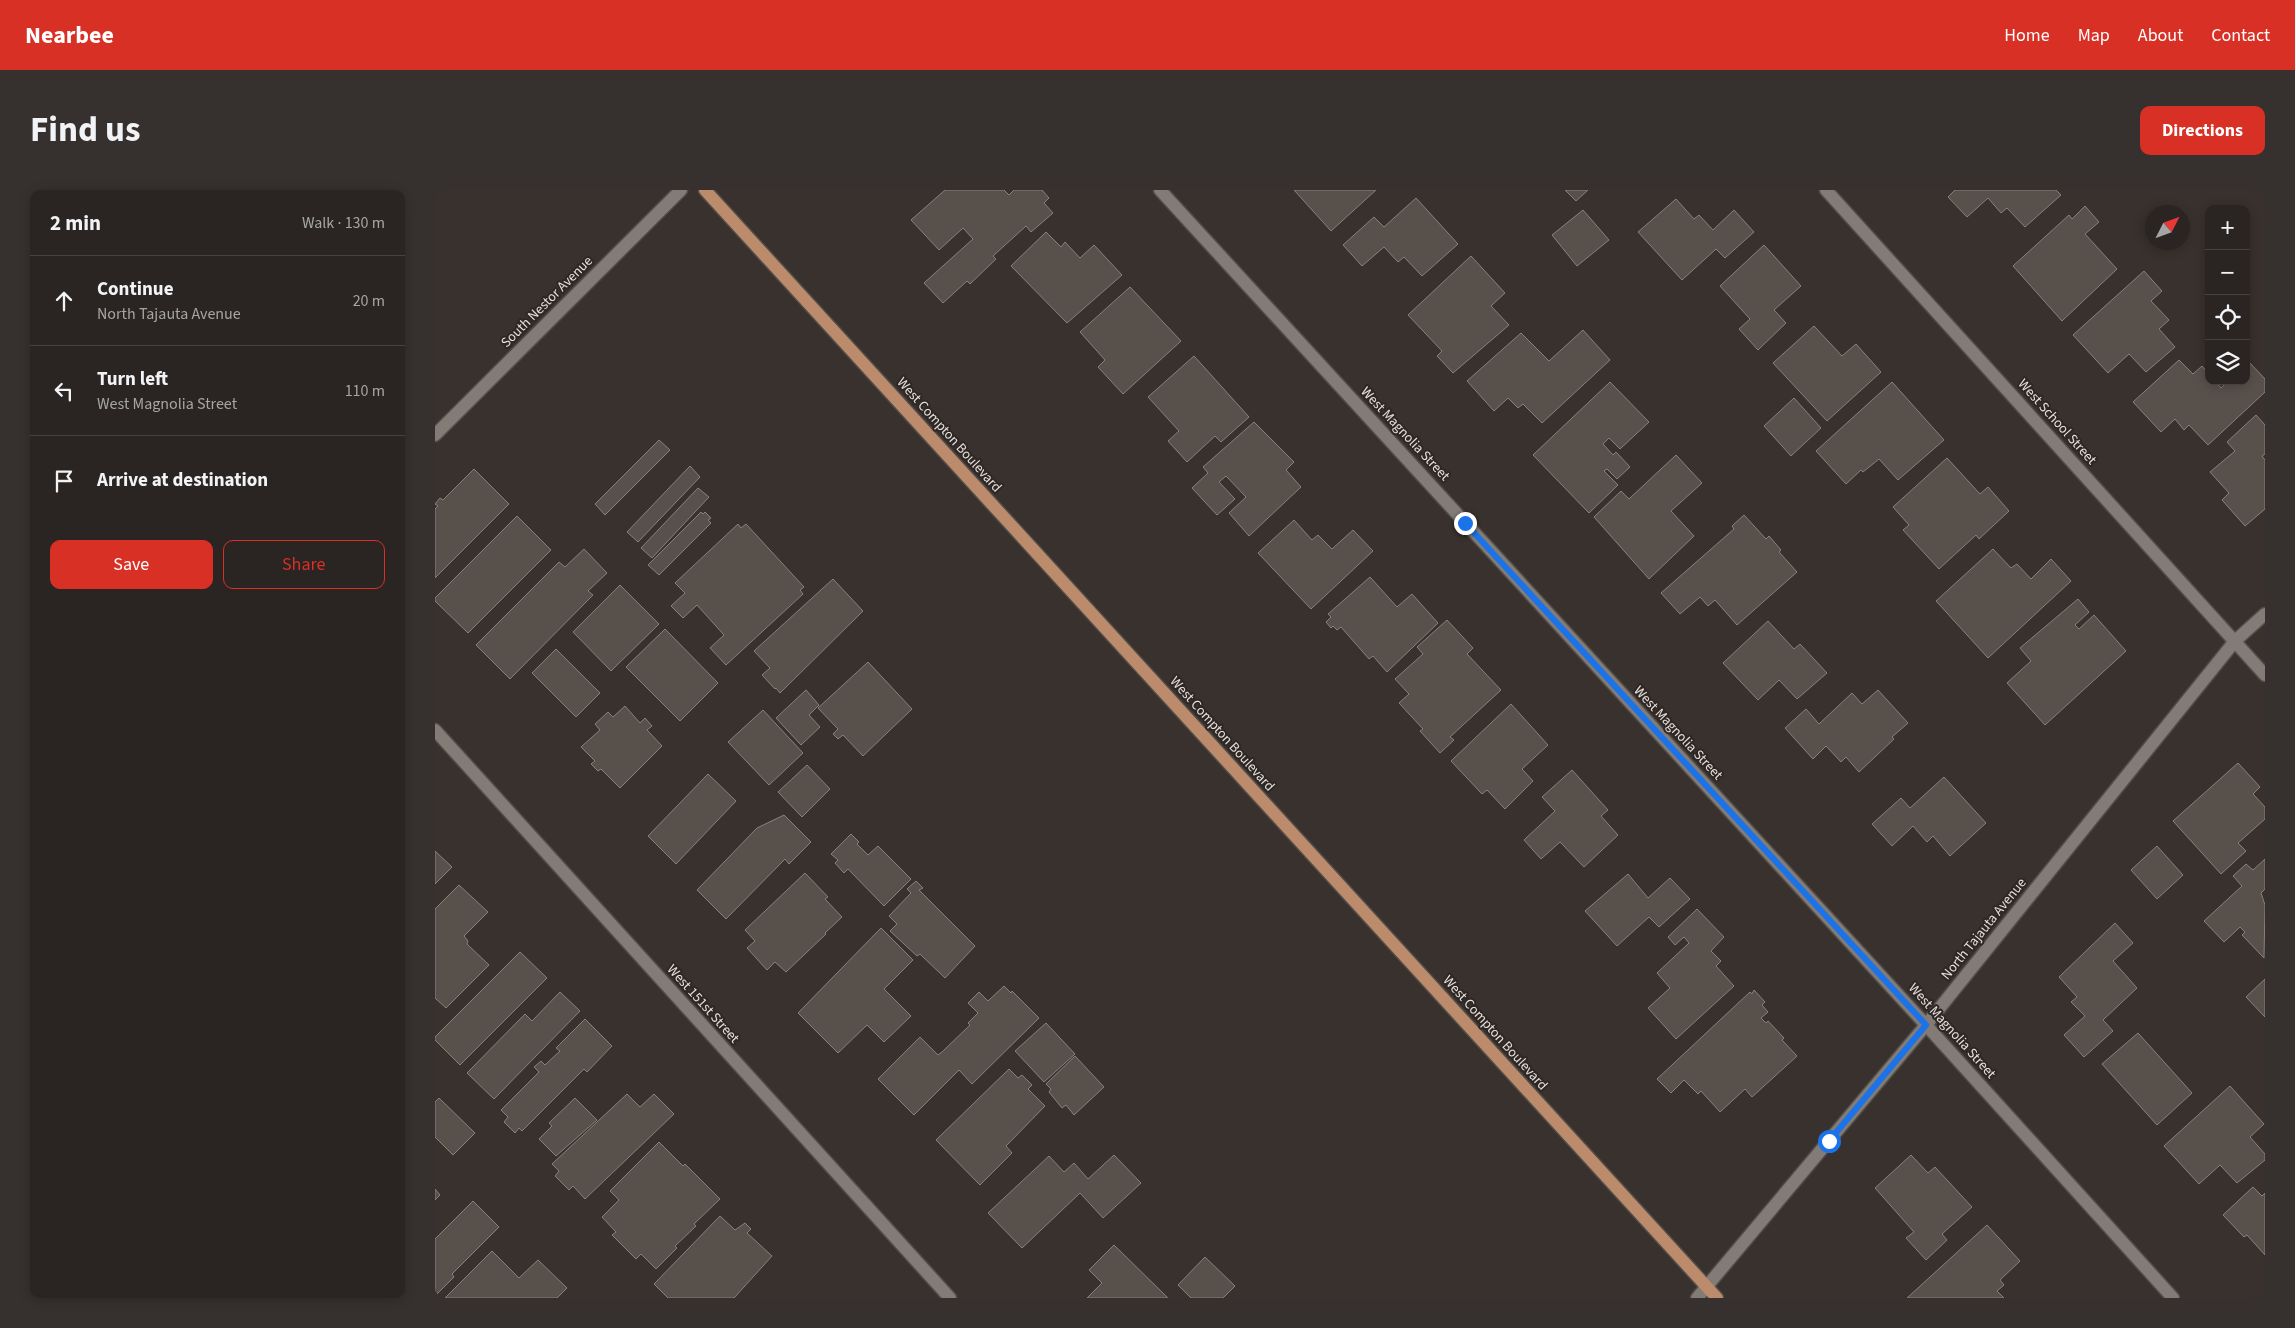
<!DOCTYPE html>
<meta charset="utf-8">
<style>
:root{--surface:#2a2522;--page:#36312f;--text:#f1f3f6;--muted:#a5a5a5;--line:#464240;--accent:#d93025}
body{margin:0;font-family:"Source Sans 3",sans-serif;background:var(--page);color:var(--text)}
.controls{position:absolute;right:15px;top:15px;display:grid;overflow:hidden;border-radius:10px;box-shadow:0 2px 12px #0003}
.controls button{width:45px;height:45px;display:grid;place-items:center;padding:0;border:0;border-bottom:1px solid var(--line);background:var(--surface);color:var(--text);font:25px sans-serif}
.compass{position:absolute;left:1710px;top:15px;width:45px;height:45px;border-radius:50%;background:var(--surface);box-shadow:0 2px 12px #0003;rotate:48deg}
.stop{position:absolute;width:15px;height:15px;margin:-11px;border:4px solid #1a73e8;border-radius:50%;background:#fff}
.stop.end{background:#1a73e8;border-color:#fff;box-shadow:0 1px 5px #0008}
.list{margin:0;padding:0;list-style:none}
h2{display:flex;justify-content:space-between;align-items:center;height:65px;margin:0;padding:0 20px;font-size:21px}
h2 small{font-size:16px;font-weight:400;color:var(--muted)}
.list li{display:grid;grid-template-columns:32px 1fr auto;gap:15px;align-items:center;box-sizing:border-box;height:90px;padding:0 20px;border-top:1px solid var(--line)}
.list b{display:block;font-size:19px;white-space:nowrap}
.list p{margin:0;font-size:16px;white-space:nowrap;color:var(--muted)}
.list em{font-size:16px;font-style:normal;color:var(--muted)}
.actions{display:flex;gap:10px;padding:15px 20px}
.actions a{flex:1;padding:11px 0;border:1px solid var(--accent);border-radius:10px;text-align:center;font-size:18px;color:var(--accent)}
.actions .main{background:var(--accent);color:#fff}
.icon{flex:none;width:28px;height:28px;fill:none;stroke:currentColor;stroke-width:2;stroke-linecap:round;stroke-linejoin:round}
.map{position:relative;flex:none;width:1830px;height:1108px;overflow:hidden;border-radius:10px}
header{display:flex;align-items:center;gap:30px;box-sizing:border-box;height:70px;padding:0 25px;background:var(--accent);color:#fff}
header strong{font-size:24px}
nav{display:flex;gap:28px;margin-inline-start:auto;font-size:18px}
.intro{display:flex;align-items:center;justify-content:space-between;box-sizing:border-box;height:120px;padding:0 30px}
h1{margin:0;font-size:35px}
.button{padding:12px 22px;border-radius:10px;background:var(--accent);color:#fff;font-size:18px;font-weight:700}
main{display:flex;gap:30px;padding:0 30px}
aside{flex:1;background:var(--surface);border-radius:10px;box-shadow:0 2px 12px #0003}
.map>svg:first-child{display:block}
.building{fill:#58504b;stroke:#8a817d}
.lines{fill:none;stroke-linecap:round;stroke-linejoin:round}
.minor-casing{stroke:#524d49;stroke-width:15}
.major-casing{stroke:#524d49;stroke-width:15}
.minor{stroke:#837b76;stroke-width:12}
.major{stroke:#bb8b6c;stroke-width:12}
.route{stroke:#1a73e8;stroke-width:6}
.labels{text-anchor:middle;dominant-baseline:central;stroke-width:4;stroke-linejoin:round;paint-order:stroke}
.street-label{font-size:14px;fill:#e5e0de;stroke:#2e2723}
</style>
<header>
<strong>Nearbee</strong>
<nav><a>Home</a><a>Map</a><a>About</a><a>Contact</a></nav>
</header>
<div class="intro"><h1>Find us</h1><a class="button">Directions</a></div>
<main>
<aside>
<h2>2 min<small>Walk · 130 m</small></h2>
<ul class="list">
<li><svg class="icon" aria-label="ahead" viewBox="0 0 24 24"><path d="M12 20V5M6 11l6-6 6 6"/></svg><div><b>Continue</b><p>North Tajauta Avenue</p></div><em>20 m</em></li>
<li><svg class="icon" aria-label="left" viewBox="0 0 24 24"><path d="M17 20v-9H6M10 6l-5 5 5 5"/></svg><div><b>Turn left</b><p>West Magnolia Street</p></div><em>110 m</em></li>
<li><svg class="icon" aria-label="arrive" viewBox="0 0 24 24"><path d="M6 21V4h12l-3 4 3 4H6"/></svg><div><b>Arrive at destination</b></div></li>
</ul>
<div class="actions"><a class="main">Save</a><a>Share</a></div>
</aside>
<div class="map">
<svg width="1830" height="1108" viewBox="0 0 1830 1108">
<rect width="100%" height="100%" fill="#38312d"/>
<g class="building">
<path d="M 510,0 L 569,0 L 574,5 L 579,0 L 607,0 L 614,8 L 609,13 L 618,23 L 596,42 L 591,36 L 558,66 L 561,69 L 535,94 L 532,91 L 508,113 L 489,93 L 538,49 L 528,38 L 504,60 L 476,30 Z"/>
<path d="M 859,0 L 941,0 L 896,41 Z"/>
<path d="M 1130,0 L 1153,0 L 1141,11 Z"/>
<path d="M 1520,0 L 1621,0 L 1626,5 L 1590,37 L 1572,18 L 1566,23 L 1553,8 L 1532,27 L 1513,7 Z"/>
<path d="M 981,8 L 1023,54 L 987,86 L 969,67 L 963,72 L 949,57 L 927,76 L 908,55 L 939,27 L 949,37 Z"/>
<path d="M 1241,9 L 1259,29 L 1264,25 L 1278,40 L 1299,20 L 1319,42 L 1290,68 L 1281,59 L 1247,90 L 1203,42 Z"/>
<path d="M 1650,16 L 1664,32 L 1650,44 L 1682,79 L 1627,131 L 1578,76 L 1634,25 L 1637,29 Z"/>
<path d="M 1148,20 L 1174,50 L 1142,76 L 1117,45 Z"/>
<path d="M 611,42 L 626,57 L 630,52 L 645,68 L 659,55 L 687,85 L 632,133 L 576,76 Z"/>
<path d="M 1329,55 L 1366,96 L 1339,120 L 1351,133 L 1323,160 L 1304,139 L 1315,129 L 1285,96 Z"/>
<path d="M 1036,66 L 1070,103 L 1056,116 L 1074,135 L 1018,183 L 1002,166 L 1007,161 L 973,125 Z"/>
<path d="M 1709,81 L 1727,101 L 1716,111 L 1734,130 L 1724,139 L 1740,157 L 1711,182 L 1694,164 L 1673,183 L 1638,145 Z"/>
<path d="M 695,97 L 746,151 L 688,204 L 663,177 L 670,170 L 645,142 Z"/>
<path d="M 1379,136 L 1407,166 L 1421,154 L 1446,182 L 1392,231 L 1338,173 Z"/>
<path d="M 1148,140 L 1175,170 L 1107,233 L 1088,214 L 1083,218 L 1073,208 L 1059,221 L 1032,191 L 1086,143 L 1114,171 Z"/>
<path d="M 759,166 L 814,227 L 786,252 L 780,246 L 752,272 L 733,251 L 744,241 L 713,207 Z"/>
<path d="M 1744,170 L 1758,184 L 1767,176 L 1774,184 L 1774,191 L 1781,191 L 1786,198 L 1789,195 L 1786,191 L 1811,191 L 1811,172 L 1814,172 L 1830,189 L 1830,202 L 1773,255 L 1754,235 L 1749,240 L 1740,229 L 1726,242 L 1698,212 Z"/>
<path d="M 1175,192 L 1214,232 L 1185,259 L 1174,248 L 1168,254 L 1178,265 L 1181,262 L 1195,277 L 1182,289 L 1172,279 L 1169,281 L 1183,295 L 1154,323 L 1098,265 Z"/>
<path d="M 1457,192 L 1509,250 L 1463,290 L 1444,269 L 1428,282 L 1426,280 L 1411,294 L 1381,261 Z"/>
<path d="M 1359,208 L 1386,238 L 1356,266 L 1329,236 Z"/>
<path d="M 1821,225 L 1830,235 L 1830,264 L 1827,266 L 1830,270 L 1830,319 L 1810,336 L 1787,310 L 1794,303 L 1775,282 L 1800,261 L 1792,252 Z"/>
<path d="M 819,232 L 859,272 L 851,280 L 866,297 L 814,346 L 794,323 L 811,307 L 791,286 L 784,292 L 800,309 L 782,325 L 757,298 L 773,283 L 768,277 Z"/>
<path d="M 224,250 L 235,260 L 170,325 L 160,314 Z"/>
<path d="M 1241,265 L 1267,293 L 1236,321 L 1259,346 L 1214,389 L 1159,327 L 1186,301 L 1194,309 Z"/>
<path d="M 1512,268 L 1545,304 L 1553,297 L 1574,321 L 1544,349 L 1541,345 L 1504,379 L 1468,340 L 1474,335 L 1458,317 Z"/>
<path d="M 255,276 L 265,287 L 203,352 L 192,342 Z"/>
<path d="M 39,279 L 74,314 L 0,388 L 0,319 L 3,316 L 0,314 L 5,308 L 8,310 Z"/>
<path d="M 263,298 L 274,307 L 217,368 L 206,358 Z"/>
<path d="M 266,322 L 268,324 L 270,322 L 276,328 L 273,330 L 276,333 L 224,385 L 213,375 Z"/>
<path d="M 1309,325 L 1331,349 L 1334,346 L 1346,360 L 1344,362 L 1362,382 L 1302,435 L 1280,410 L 1273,416 L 1265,407 L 1245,424 L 1226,403 L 1299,339 L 1297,336 Z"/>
<path d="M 82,326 L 116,360 L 33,443 L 0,411 L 0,408 Z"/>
<path d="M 859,330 L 877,350 L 883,345 L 897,359 L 918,340 L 938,361 L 876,419 L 823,363 Z"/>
<path d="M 303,334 L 306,338 L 311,334 L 369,397 L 365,400 L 368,404 L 291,475 L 275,458 L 289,445 L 262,415 L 248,428 L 236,416 L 250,403 L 240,393 Z"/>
<path d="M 149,359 L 172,383 L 153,401 L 158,405 L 75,489 L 41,455 L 124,372 L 130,377 Z"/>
<path d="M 1558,359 L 1576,378 L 1582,374 L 1596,389 L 1616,369 L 1636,391 L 1553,468 L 1501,411 Z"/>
<path d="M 935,387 L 962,417 L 977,404 L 1003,433 L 952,482 L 938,466 L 934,469 L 906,437 L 902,440 L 898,436 L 896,438 L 891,432 L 896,427 L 893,424 Z"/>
<path d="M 398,389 L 428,421 L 345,503 L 341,498 L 340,499 L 327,485 L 335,478 L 319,461 Z"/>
<path d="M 185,395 L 224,434 L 176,481 L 138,442 Z"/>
<path d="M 1643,409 L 1654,422 L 1640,435 L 1644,439 L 1659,425 L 1691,461 L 1610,535 L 1572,493 L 1596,471 L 1585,458 Z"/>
<path d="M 1012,430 L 1038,458 L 1032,464 L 1066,500 L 1015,547 L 1019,550 L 1005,563 L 985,541 L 988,539 L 964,513 L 974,504 L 960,489 L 988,464 L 982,457 Z"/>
<path d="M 1333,431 L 1359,459 L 1365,454 L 1392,483 L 1362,509 L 1344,490 L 1323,510 L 1288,473 Z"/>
<path d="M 230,439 L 283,493 L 245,531 L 191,477 Z"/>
<path d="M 121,459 L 165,503 L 141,527 L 97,483 Z"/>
<path d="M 433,472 L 477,519 L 428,566 L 408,545 L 403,549 L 398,544 L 403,539 L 383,518 Z"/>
<path d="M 371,500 L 384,515 L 374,525 L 385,537 L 366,555 L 341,528 Z"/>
<path d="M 1443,500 L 1473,533 L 1457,547 L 1459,549 L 1424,582 L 1411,567 L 1406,572 L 1391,556 L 1378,569 L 1350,538 L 1371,519 L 1384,534 L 1417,503 L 1427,514 Z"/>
<path d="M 1076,514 L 1113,555 L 1087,579 L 1098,591 L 1070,619 L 1052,600 L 1047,604 L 1016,571 Z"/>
<path d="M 190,516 L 205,533 L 210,528 L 217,536 L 212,540 L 227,556 L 185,598 L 166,579 L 163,581 L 156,574 L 160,571 L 146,557 L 165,540 L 160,534 L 173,522 L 178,527 Z"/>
<path d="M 328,520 L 368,563 L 334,595 L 293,552 Z"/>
<path d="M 1803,573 L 1825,597 L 1818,604 L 1830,617 L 1830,629 L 1803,653 L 1811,661 L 1786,684 L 1738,631 Z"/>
<path d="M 372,575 L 395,599 L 367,627 L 343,602 Z"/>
<path d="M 1137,580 L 1173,620 L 1166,626 L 1183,645 L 1149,677 L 1125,652 L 1106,669 L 1089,650 L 1120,621 L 1107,607 Z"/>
<path d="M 273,584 L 301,611 L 241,674 L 213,646 Z"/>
<path d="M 1509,587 L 1551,633 L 1515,666 L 1498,646 L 1492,652 L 1478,636 L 1457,656 L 1437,634 L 1466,608 L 1475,618 Z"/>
<path d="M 349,625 L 376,652 L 354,674 L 350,669 L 291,729 L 262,700 L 322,638 Z"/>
<path d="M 416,644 L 424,652 L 422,654 L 433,665 L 443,656 L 476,689 L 449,716 L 413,679 L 409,683 L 400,673 L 403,670 L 396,664 Z"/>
<path d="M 1722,656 L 1748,685 L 1722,709 L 1696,680 Z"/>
<path d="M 0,661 L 17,677 L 0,694 Z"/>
<path d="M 1830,669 L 1830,699 L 1826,703 L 1830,715 L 1829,768 L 1807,745 L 1810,742 L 1805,737 L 1789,752 L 1769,731 L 1807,696 L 1798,686 L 1811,674 L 1818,680 Z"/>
<path d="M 370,683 L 393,707 L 390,709 L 407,727 L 390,743 L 391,744 L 351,782 L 340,772 L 332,780 L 312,758 L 320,751 L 310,740 Z"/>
<path d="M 1193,684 L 1213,708 L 1235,688 L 1255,709 L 1224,737 L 1214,727 L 1182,756 L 1150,721 Z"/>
<path d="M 481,691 L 488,698 L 484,700 L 540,756 L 510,788 L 485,764 L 482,766 L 455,741 L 462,734 L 454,726 L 476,703 L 472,699 Z"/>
<path d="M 24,695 L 53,722 L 29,746 L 33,751 L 32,754 L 54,775 L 11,818 L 0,808 L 0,719 Z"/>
<path d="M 1262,719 L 1289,747 L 1276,761 L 1286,771 L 1281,776 L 1299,796 L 1241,849 L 1213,818 L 1235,798 L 1222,783 L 1254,753 L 1249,747 L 1240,755 L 1233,747 Z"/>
<path d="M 1680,733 L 1698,753 L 1678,771 L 1702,798 L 1668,830 L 1678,841 L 1649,867 L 1629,845 L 1650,826 L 1636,812 L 1642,807 L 1624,787 Z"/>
<path d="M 446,738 L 478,770 L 449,799 L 476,826 L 449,852 L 432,835 L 403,863 L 363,823 Z"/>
<path d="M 85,762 L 112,788 L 25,875 L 0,850 L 0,847 Z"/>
<path d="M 1830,789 L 1830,827 L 1811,807 Z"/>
<path d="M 569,796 L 576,803 L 577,801 L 604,828 L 537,894 L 524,880 L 479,925 L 443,889 L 485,847 L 503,865 L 507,862 L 535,835 L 533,833 L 543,823 L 533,813 L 544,802 L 553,811 Z"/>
<path d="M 1319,800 L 1330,812 L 1327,815 L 1333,822 L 1326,828 L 1331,833 L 1333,831 L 1349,848 L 1347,850 L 1362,866 L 1317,907 L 1310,899 L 1285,922 L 1266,901 L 1263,904 L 1249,890 L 1236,903 L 1222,889 L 1315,802 L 1317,804 Z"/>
<path d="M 125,802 L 145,821 L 59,909 L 32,883 L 90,824 L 97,831 Z"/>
<path d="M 150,829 L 177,856 L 152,882 L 149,879 L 87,941 L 84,938 L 80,943 L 69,932 L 73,927 L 66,920 L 104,882 L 99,877 L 106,871 L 110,875 L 125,861 L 121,858 Z"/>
<path d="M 611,833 L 640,864 L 609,892 L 580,861 Z"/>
<path d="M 1703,843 L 1757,903 L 1722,935 L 1667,874 Z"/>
<path d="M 640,866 L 669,897 L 639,925 L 631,915 L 627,918 L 614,902 L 616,899 L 611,894 Z"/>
<path d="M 574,879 L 583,888 L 587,885 L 597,895 L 593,899 L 610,916 L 571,956 L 577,963 L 545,995 L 501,950 Z"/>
<path d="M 1795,896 L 1829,934 L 1815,947 L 1830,964 L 1830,970 L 1802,993 L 1785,975 L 1764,994 L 1729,956 Z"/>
<path d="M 192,904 L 205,917 L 219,904 L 239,924 L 150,1009 L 138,996 L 134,1000 L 120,986 L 124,981 L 117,974 Z"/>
<path d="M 4,908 L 40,943 L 18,965 L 0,947 L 0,912 Z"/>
<path d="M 140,908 L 162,930 L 121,966 L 104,949 L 117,936 L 114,933 Z"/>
<path d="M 224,952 L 248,976 L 250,974 L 285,1009 L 259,1034 L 261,1036 L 240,1056 L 242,1058 L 221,1079 L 206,1064 L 201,1069 L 177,1045 L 181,1042 L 167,1027 L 184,1010 L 175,1001 Z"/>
<path d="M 679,965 L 706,993 L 668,1028 L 645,1003 L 587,1058 L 553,1023 L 614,966 L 629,982 L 639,973 L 653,989 Z"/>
<path d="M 1476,965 L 1493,983 L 1500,977 L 1537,1017 L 1507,1044 L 1512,1050 L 1491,1070 L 1471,1048 L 1479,1042 L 1440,998 Z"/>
<path d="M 1818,997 L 1827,1006 L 1830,1003 L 1830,1065 L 1812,1045 L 1809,1047 L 1788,1025 Z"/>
<path d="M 0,999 L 5,1005 L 0,1010 Z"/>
<path d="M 38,1011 L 64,1037 L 17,1084 L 19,1087 L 0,1106 L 0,1049 Z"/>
<path d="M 285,1026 L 300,1040 L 310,1033 L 316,1039 L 312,1043 L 337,1066 L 299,1108 L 233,1108 L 219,1094 Z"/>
<path d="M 1552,1035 L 1585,1071 L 1565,1090 L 1569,1095 L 1562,1101 L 1569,1108 L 1472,1108 Z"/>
<path d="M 679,1055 L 733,1108 L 652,1108 L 667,1093 L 654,1080 Z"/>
<path d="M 57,1061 L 84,1088 L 103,1070 L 132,1098 L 122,1108 L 10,1108 Z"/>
<path d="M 770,1067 L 800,1096 L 788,1108 L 756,1108 L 743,1095 Z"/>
</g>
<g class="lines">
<defs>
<g id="minor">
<path d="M 725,0 L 1491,835 L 1738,1108"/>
<path d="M 1391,0 L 1830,485"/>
<path d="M 0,245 L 246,0"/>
<path d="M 0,540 L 515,1108"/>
<path d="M 1262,1108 L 1491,835 L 1800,451 L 1830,424"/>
</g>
<path id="major" d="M 270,0 L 1282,1108"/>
</defs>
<use href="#minor" class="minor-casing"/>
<use href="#major" class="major-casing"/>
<use href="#minor" class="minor"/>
<use href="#major" class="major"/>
</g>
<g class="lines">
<path class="route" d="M 1030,333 L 1491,835 L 1394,951"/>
</g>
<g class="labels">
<g class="street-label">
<text transform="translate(112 112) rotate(-45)">South Nestor Avenue</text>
<text transform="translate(1622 232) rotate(48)">West School Street</text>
<text transform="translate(970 244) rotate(47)">West Magnolia Street</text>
<text transform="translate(514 245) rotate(48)">West Compton Boulevard</text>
<text transform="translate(1243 543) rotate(47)">West Magnolia Street</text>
<text transform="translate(787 544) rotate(48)">West Compton Boulevard</text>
<text transform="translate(1549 739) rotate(-51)">North Tajauta Avenue</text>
<text transform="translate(268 814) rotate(48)">West 151st Street</text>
<text transform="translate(1517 841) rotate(48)">West Magnolia Street</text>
<text transform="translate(1060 843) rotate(48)">West Compton Boulevard</text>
</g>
</g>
</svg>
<div class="controls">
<button>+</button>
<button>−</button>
<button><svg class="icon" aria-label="locate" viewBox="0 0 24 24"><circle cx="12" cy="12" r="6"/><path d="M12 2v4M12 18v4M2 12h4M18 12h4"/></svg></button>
<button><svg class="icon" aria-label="layers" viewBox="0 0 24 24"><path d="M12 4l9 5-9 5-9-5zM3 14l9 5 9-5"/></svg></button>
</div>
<svg class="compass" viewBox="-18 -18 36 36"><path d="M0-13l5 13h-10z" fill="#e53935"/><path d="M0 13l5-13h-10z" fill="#a5a5a5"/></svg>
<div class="stop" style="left:1394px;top:951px"></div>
<div class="stop end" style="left:1030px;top:333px"></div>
</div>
</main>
